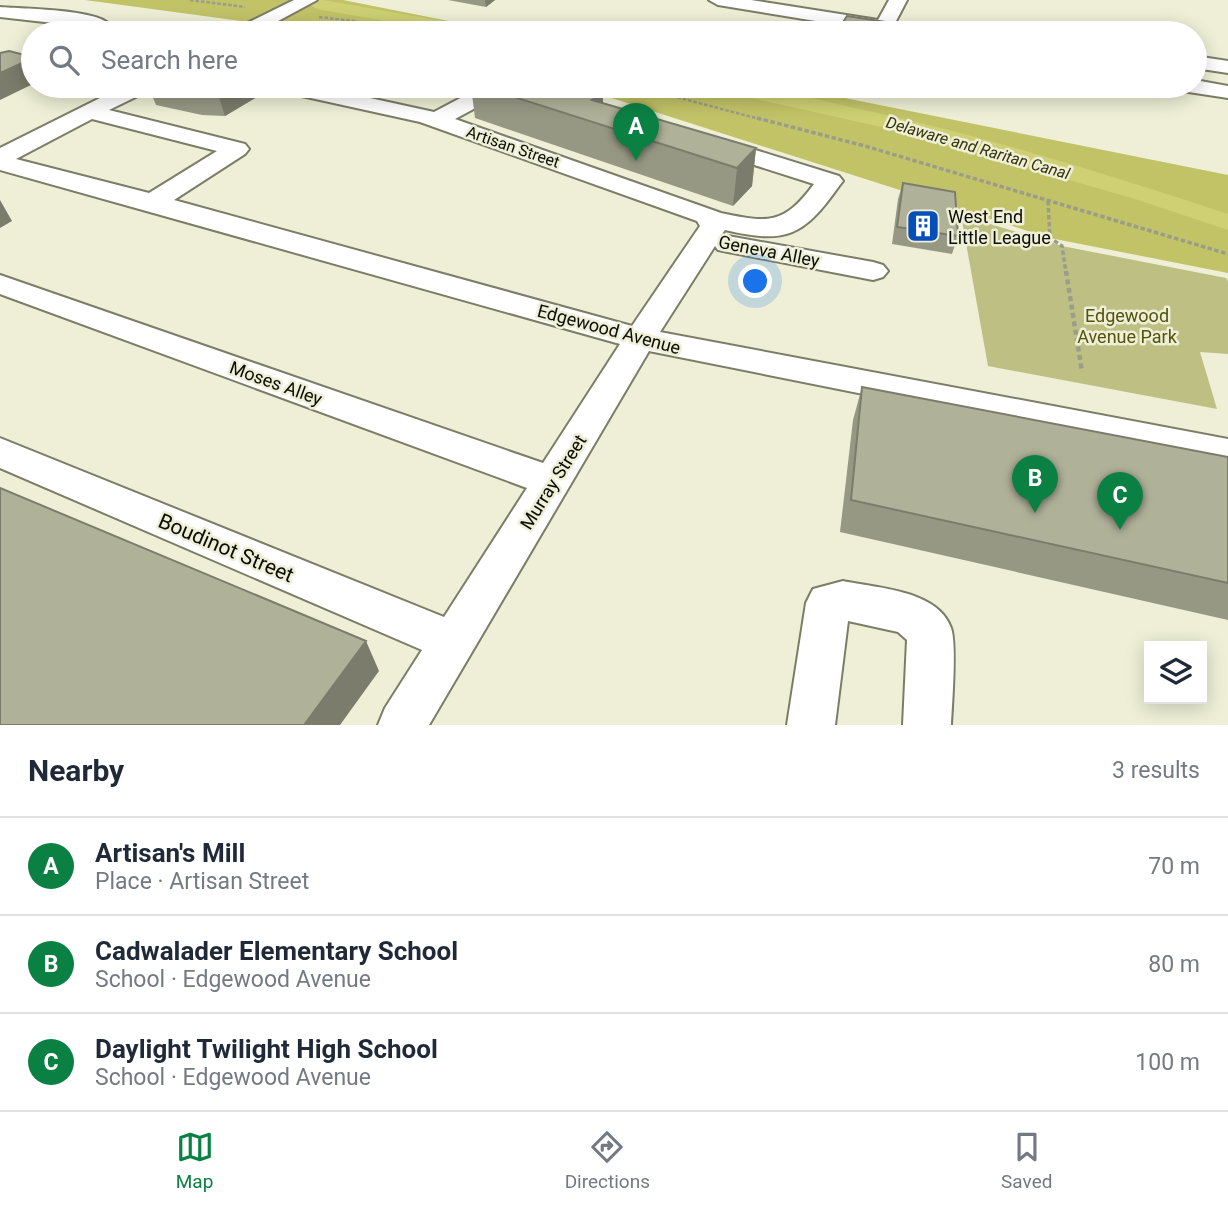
<!DOCTYPE html>
<meta charset="utf-8">
<style>
:root{--surface:#fff;--page:#f2f2f3;--text:#1f2937;--muted:#747a83;--line:#e0e1e3;--accent:#0b8043}
body{margin:0;font-family:Roboto,sans-serif;background:var(--page);color:var(--text)}
.controls{position:absolute;right:21px;bottom:21px;display:grid;overflow:hidden;border-radius:0px;box-shadow:0 4px 18px #0003}
.controls button{width:63px;height:63px;display:grid;place-items:center;padding:0;border:0;border-bottom:2px solid var(--line);background:var(--surface);color:var(--text);font:35px sans-serif}
.you{position:absolute;left:756px;top:282px;width:24px;height:24px;margin:-18px;border:5px solid #fff;border-radius:50%;background:#1a73e8;box-shadow:0 0 0 10px #1a73e833}
.badge{display:grid;place-items:center;width:46px;height:46px;border-radius:50%;background:var(--accent);color:#fff;font-size:23px;font-weight:700}
.pin{position:absolute;translate:-50% -58px;filter:drop-shadow(0 2px 4px #0008)}
.pin::after{content:'';position:absolute;top:37px;width:24px;height:21px;background:inherit;clip-path:polygon(0 0,100% 0,50% 100%)}
.list{margin:0;padding:0;list-style:none}
h2{display:flex;justify-content:space-between;align-items:center;height:91px;margin:0;padding:0 28px;font-size:30px}
h2 small{font-size:23px;font-weight:400;color:var(--muted)}
.list li{display:grid;grid-template-columns:46px 1fr auto;gap:21px;align-items:center;box-sizing:border-box;height:98px;padding:0 28px;border-top:2px solid var(--line)}
.list b{display:block;font-size:26px;white-space:nowrap}
.list p{margin:0;font-size:23px;white-space:nowrap;color:var(--muted)}
.list em{font-size:23px;font-style:normal;color:var(--muted)}
.icon{flex:none;width:38px;height:38px;fill:none;stroke:currentColor;stroke-width:2;stroke-linecap:round;stroke-linejoin:round}
.map{position:relative;flex:none;width:1228px;height:725px;overflow:hidden}
.search{position:absolute;background:var(--surface);box-shadow:0 4px 18px #0003;left:21px;right:21px;top:21px;height:77px;display:flex;align-items:center;gap:18px;box-sizing:border-box;padding:0 24px;border-radius:38px;color:var(--muted);font-size:26px}
.sheet{height:385px;background:var(--surface)}
nav{display:flex;justify-content:space-around;align-items:center;box-sizing:border-box;height:98px;border-top:2px solid var(--line);background:var(--surface);font-size:19px;color:var(--muted)}
nav a{display:grid;justify-items:center;gap:4px}
nav .on{color:var(--accent)}
.map>svg:first-child{display:block}
.green{fill:#bec083}
.forest{fill:#c2c367}
.lines{fill:none;stroke-linecap:round;stroke-linejoin:round}
.canal{fill:#ced073;fill-rule:evenodd}
.minor-casing{stroke:#7c7d67;stroke-width:4}
.path-far2{stroke:#9c9c8a;stroke-width:2.5;stroke-dasharray:3.5 2;stroke-linecap:butt}
.path-far1{stroke:#9c9c8a;stroke-width:3.5;stroke-dasharray:4.5 2.5;stroke-linecap:butt}
.path{stroke:#9c9c8a;stroke-width:4.5;stroke-dasharray:5 3.5;stroke-linecap:butt}
.minor{fill:#fff;fill-rule:evenodd}
.wall{fill:#979884}
.shaded-wall{fill:#7b7c6b}
.building{fill:#b0b199;stroke:#7b7c6b;stroke-width:2}
.labels{text-anchor:middle;dominant-baseline:central;stroke-width:5;stroke-linejoin:round;paint-order:stroke}
.far-street-label{font-size:16px;fill:#0c0c05;stroke:#eeefd6}
.far-water-label{font-size:16px;font-style:italic;fill:#34340b;stroke:#eeefd6}
.poi-label{font-size:18px;fill:#0c0c05;stroke:#eeefd6;text-anchor:start}
.street-label{font-size:18px;fill:#0c0c05;stroke:#eeefd6}
.park-label{font-size:18px;fill:#53530c;stroke:#eeefd6}
.near-street-label{font-size:21px;fill:#0c0c05;stroke:#eeefd6}
</style>
<div class="map">
<svg width="1228" height="725" viewBox="0 0 1228 725">
<rect width="100%" height="100%" fill="#eeefd6"/>
<path class="green" d="M 961,215 L 1062,246 L 1226,278 L 1228,281 L 1228,354 L 1200,352 L 1217,409 L 988,366 Z"/>
<g class="forest">
<path d="M 85,0 L 343,0 L 509,33 L 331,33 Z"/>
<path d="M 574,86 L 785,86 L 1228,175 L 1228,273 L 1050,238 Z"/>
</g>
<g class="lines">
<g class="canal">
<path d="M 311,0 L 323,0 L 482,28 L 491,33 L 453,33 L 317,9 L 309,4 Z"/>
<path d="M 715,86 C 761,84 806,97 850,107 C 978,134 1104,173 1228,214 L 1228,230 L 1135,199 L 899,131 L 725,92 L 718,90 Z"/>
</g>
<defs>
<g id="minor">
<path d="M 294,0 L 317,0 L 256,33 L 232,33 L 235,29 Z"/>
<path d="M 709,0 L 751,0 L 878,20 L 889,0 L 907,0 L 895,23 L 929,29 L 932,33 L 889,33 L 718,5 Z"/>
<path d="M 0,7 C 23,9 97,9 110,25 L 103,33 L 84,33 L 89,27 L 0,17 Z"/>
<path d="M 1195,56 L 1228,61 L 1228,73 L 1195,68 Z"/>
<path d="M 1195,80 L 1228,86 L 1228,98 L 1182,91 L 1179,86 L 1195,86 Z"/>
<path d="M 124,86 L 151,86 L 148,91 L 109,110 L 245,144 L 249,149 L 245,154 L 174,200 L 632,326 L 700,226 L 697,221 L 420,122 L 279,91 L 276,86 L 315,86 L 434,112 L 483,86 L 509,86 L 507,91 L 455,119 L 721,213 C 768,223 784,225 814,184 L 704,149 L 700,144 L 704,139 L 720,139 L 839,176 L 843,181 L 839,186 C 803,237 786,244 725,230 L 720,237 L 728,236 L 873,262 L 883,265 L 888,271 L 883,277 L 873,280 L 728,252 L 718,250 L 715,246 L 660,332 L 1228,439 L 1228,467 L 649,351 L 429,725 L 378,725 L 385,708 L 422,650 L 0,468 L 0,438 L 444,617 L 527,488 L 0,294 L 0,275 L 543,463 L 620,344 L 0,170 L 0,148 ZM 92,119 L 217,151 L 149,193 L 16,159 Z"/>
<path d="M 843,581 C 876,588 938,590 951,628 C 957,644 952,704 951,725 L 903,725 L 907,640 L 898,632 L 848,621 L 835,725 L 787,725 L 806,603 L 813,589 Z"/>
</g>
</defs>
<use href="#minor" class="minor-casing"/>
<g class="path-far2">
<path d="M 190,0 L 245,7"/>
<path d="M 319,17 L 354,21 L 398,33"/>
<path d="M 635,86 L 763,120"/>
</g>
<g class="path-far1">
<path d="M 757,118 L 865,146 L 1228,254"/>
<path d="M 1048,201 L 1050,238 L 1062,246 L 1066,273"/>
</g>
<path class="path" d="M 1066,271 L 1082,372"/>
<use href="#minor" class="minor"/>
</g>
<g class="wall">
<path d="M 448,0 L 495,0 L 486,7 Z"/>
<path d="M 148,86 L 259,86 L 262,94 L 225,116 L 202,115 L 156,105 Z"/>
<path d="M 471,86 L 480,86 L 603,103 L 756,148 L 752,186 L 733,206 L 475,118 Z"/>
<path d="M 848,86 L 876,86 L 873,90 Z"/>
<path d="M 903,183 L 958,236 L 952,254 L 892,244 L 898,199 Z"/>
<path d="M 862,387 L 1228,457 L 1228,620 L 840,532 L 853,420 Z"/>
</g>
<g class="shaded-wall">
<path d="M 485,0 L 495,0 L 486,7 Z"/>
<path d="M 33,58 L 33,84 L 0,100 L 0,73 Z"/>
<path d="M 232,86 L 259,86 L 262,94 L 225,116 L 218,94 Z"/>
<path d="M 603,94 L 603,125 L 592,100 Z"/>
<path d="M 756,148 L 752,186 L 733,206 L 737,168 Z"/>
<path d="M 0,200 L 12,221 L 0,228 Z"/>
<path d="M 366,641 L 379,671 L 340,725 L 304,725 Z"/>
</g>
<g class="building">
<path d="M 847,16 L 899,24 L 894,33 L 836,33 Z"/>
<path d="M 9,51 L 33,57 L 33,58 L 0,73 L 0,53 Z"/>
<path d="M 160,86 L 232,86 L 218,94 L 194,93 Z"/>
<path d="M 480,86 L 575,86 L 603,94 L 592,100 L 756,148 L 737,168 Z"/>
<path d="M 903,183 L 955,192 L 958,236 L 897,227 Z"/>
<path d="M 862,387 L 1228,457 L 1228,583 L 851,500 Z"/>
<path d="M 0,488 L 366,641 L 304,725 L 0,725 Z"/>
</g>
<defs>
<symbol id="building-square" viewBox="-11 -11 22 22"><rect x="-9" y="-9" width="18" height="18" rx="4" fill="#064fb9" stroke="#eeefd6"/><path d="M-4-6H4V6H1V3H-1V6H-4ZM-2.5-4.3h1.7v1.8h-1.7ZM.8-4.3h1.7v1.8H.8ZM-2.5-1h1.7V.8h-1.7ZM.8-1h1.7V.8H.8Z" fill="#fff"/></symbol>
</defs>
<g fill-rule="evenodd">
<use href="#building-square" x="904" y="207" width="38" height="38"/>
</g>
<g class="labels">
<g class="far-street-label">
<text transform="translate(513 147) rotate(19)">Artisan Street</text>
</g>
<g class="far-water-label">
<text transform="translate(978 148) rotate(16)">Delaware and Raritan Canal</text>
</g>
<g class="poi-label">
<text x="948" y="216">West End<tspan x="948" dy="21">Little League</tspan></text>
</g>
<g class="street-label">
<text transform="translate(769 251) rotate(11)">Geneva Alley</text>
<text transform="translate(609 329) rotate(15)">Edgewood Avenue</text>
<text transform="translate(276 383) rotate(20)">Moses Alley</text>
<text transform="translate(553 482) rotate(-58)">Murray Street</text>
</g>
<g class="park-label">
<text x="1127" y="315">Edgewood<tspan x="1127" dy="21">Avenue Park</tspan></text>
</g>
<g class="near-street-label">
<text transform="translate(226 548) rotate(23)">Boudinot Street</text>
</g>
</g>
</svg>
<div class="controls">
<button><svg class="icon" aria-label="layers" viewBox="0 0 24 24"><path d="M12 4l9 5-9 5-9-5zM3 14l9 5 9-5"/></svg></button>
</div>
<div class="you"></div>
<div class="pin badge" style="left:636px;top:161px">A</div>
<div class="pin badge" style="left:1035px;top:513px">B</div>
<div class="pin badge" style="left:1120px;top:530px">C</div>
<div class="search"><svg class="icon" aria-label="search" viewBox="0 0 24 24"><circle cx="10" cy="10" r="6"/><path d="M15 15l6 6"/></svg>Search here</div>
</div>
<section class="sheet">
<h2>Nearby<small>3 results</small></h2>
<ul class="list">
<li><span class="badge">A</span><div><b>Artisan's Mill</b><p>Place · Artisan Street</p></div><em>70 m</em></li>
<li><span class="badge">B</span><div><b>Cadwalader Elementary School</b><p>School · Edgewood Avenue</p></div><em>80 m</em></li>
<li><span class="badge">C</span><div><b>Daylight Twilight High School</b><p>School · Edgewood Avenue</p></div><em>100 m</em></li>
</ul>
</section>
<nav>
<a class="on"><svg class="icon" aria-label="map" viewBox="0 0 24 24"><path d="M3 6l6-2 6 2 6-2v14l-6 2-6-2-6 2zM9 4v14M15 6v14"/></svg>Map</a>
<a><svg class="icon" aria-label="directions" viewBox="0 0 24 24"><path d="M12 3l9 9-9 9-9-9zM9 14v-3h6M13 9l2 2-2 2"/></svg>Directions</a>
<a><svg class="icon" aria-label="saved" viewBox="0 0 24 24"><path d="M7 4h10v16l-5-4-5 4z"/></svg>Saved</a>
</nav>
